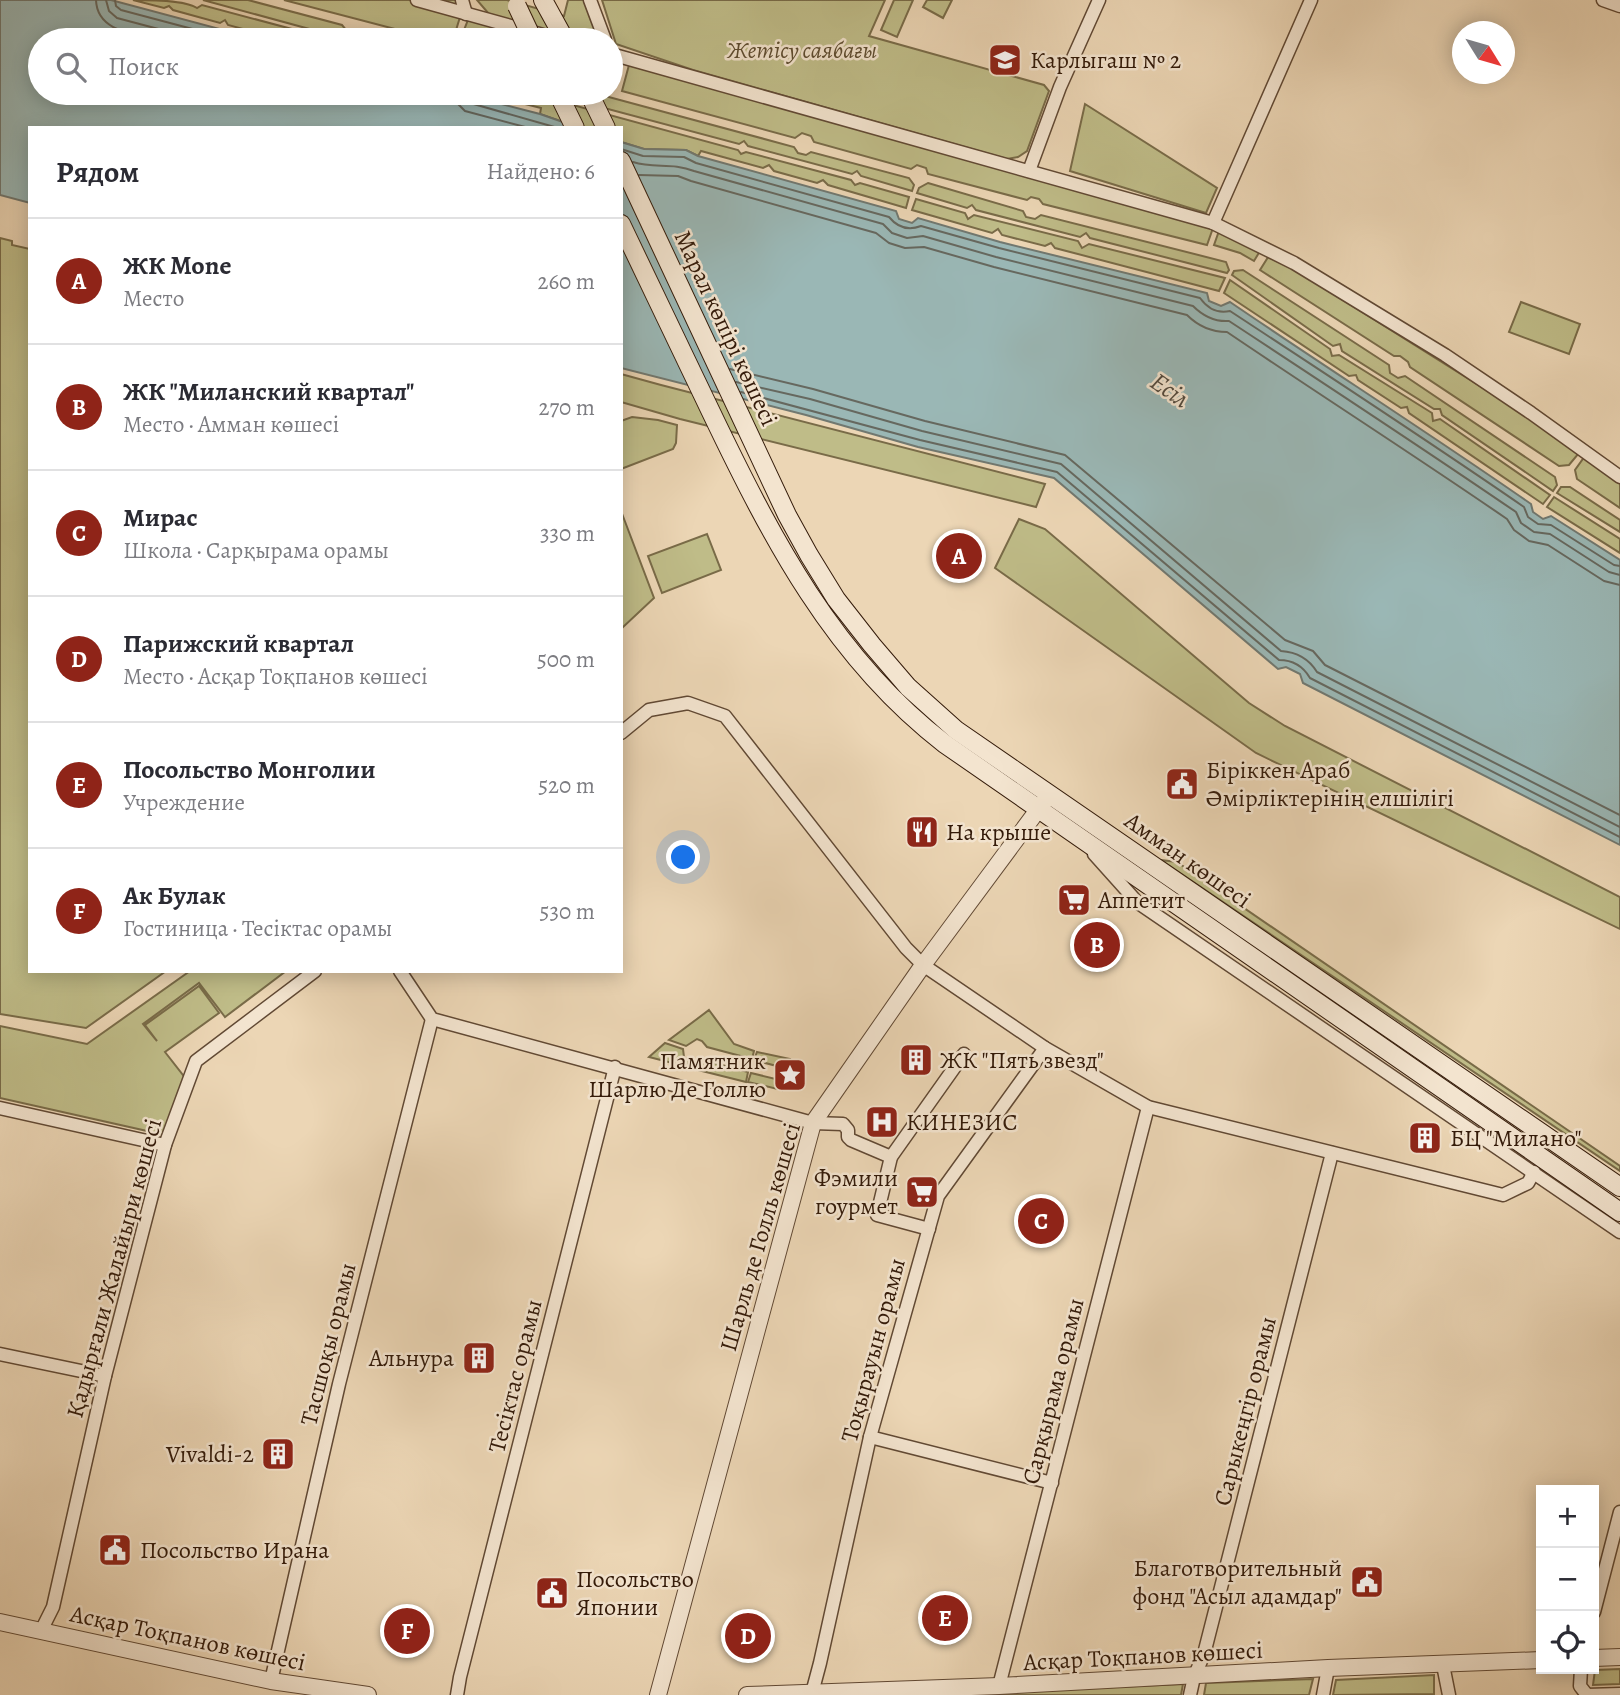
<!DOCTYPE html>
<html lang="ru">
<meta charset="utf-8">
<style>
:root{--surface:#fff;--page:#f2f2f3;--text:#2b2b33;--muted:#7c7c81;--line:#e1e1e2;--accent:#8f2418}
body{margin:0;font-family:Alegreya,serif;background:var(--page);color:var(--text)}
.controls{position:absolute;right:21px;bottom:21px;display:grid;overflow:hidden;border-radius:0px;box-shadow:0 4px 18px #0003}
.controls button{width:63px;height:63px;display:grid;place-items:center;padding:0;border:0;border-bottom:2px solid var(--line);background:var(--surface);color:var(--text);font:35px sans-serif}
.compass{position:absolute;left:1452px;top:21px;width:63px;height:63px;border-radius:50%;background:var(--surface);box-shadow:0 4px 18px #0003;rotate:127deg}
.you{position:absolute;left:684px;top:858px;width:24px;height:24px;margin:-18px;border:5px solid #fff;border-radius:50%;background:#1a73e8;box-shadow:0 0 0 10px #1a73e833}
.badge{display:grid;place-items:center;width:46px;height:46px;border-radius:50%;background:var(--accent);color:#fff;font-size:23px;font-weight:700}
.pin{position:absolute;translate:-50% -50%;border:4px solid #fff;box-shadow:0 2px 7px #0006}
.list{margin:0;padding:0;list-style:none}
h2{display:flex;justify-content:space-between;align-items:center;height:91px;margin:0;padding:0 28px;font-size:30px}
h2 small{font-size:23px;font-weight:400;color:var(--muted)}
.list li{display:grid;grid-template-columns:46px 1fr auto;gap:21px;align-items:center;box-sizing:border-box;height:126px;padding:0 28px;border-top:2px solid var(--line)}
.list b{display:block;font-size:26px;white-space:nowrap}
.list p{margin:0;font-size:23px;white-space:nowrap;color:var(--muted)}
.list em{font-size:23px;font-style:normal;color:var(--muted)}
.icon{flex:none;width:38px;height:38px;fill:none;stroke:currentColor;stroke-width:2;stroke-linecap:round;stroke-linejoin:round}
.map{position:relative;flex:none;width:1620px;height:1695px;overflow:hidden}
.search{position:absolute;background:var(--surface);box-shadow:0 4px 18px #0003;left:28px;top:28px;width:595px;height:77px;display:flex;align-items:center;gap:18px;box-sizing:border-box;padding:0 24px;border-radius:38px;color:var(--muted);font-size:26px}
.panel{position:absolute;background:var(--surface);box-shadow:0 4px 18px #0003;left:28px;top:126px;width:595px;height:847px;border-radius:0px}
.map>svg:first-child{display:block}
.green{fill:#bfbc88;stroke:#796b48;stroke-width:2}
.water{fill:#9ab7b5;stroke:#717870;stroke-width:2}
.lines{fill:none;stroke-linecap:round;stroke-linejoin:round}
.shore{stroke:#66685f;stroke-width:2}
.minor-casing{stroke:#614934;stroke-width:15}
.tertiary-casing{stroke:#614934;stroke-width:18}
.secondary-casing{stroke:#331a09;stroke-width:20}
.minor{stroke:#f3e4cf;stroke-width:12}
.tertiary{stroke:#f3e4cf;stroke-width:16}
.secondary{stroke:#f3e4cf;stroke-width:18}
.secondary-bridge-casing{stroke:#331a09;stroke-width:20;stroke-linecap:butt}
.secondary-bridge{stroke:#f3e4cf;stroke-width:18}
.labels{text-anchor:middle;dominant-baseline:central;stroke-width:5;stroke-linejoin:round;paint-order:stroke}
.park-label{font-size:24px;font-style:italic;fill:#5d4b2f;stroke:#f3e4cf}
.poi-label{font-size:24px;fill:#331a09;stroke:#f3e4cf;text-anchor:start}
.street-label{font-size:24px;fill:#331a09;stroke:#f3e4cf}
.water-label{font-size:26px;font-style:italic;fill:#52493d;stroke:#f3e4cf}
</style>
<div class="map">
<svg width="1620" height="1695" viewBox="0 0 1620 1695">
<rect width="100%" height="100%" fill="#ecd6b5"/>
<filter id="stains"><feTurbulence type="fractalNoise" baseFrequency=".00286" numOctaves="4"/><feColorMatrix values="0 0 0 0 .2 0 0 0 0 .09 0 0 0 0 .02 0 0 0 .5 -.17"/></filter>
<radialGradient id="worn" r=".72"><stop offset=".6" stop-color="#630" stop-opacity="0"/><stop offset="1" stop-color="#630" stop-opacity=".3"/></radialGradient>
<g class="green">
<path d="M 133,0 C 151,0 185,0 197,8 L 202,5 L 333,40 L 284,40 L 228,25 L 225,20 L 220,23 L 173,10 L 169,6 L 164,8 Z"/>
<path d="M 203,0 L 248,0 L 342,25 L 347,31 L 346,39 Z"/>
<path d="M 284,0 L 457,0 L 455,5 L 460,17 L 453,40 L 437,40 Z"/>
<path d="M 477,0 L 507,0 L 564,16 L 568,0 L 584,0 L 601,40 L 578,40 L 489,14 Z"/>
<path d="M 602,0 L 885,0 L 869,36 L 1044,85 L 1049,91 L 1027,151 L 1018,157 L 1007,159 L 693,70 L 616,44 Z"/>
<path d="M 894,0 L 913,0 L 897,37 L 881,30 Z"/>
<path d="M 927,0 L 952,0 L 943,18 L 923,7 Z"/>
<path d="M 468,20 L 540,40 L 460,40 Z"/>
<path d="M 629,65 L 1213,228 L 1207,245 L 1043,204 L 1039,199 L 1031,197 L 1027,200 L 928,174 L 926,168 L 917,165 L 911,169 L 814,142 L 811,136 L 802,133 L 795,138 L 622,91 Z"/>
<path d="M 482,93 L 529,93 L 738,150 L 741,154 L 746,152 L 851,180 L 855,185 L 860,183 L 909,197 L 906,208 L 828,185 L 823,180 L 817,183 L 774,171 L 769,165 L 763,168 L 701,151 L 698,156 L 686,150 L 644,149 L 621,142 L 621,128 L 580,128 L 540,114 L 541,108 Z"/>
<path d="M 548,93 L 594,93 L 794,147 L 798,153 L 806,155 L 811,152 L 909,178 L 914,185 L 912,191 L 861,176 L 857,171 L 852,174 L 748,146 L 744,141 L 739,144 Z"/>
<path d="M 1085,104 L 1217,188 L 1206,213 L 1070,171 Z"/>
<path d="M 928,183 L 1023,211 L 1026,217 L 1035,219 L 1041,215 L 1226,262 L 1229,270 L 1227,273 L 1090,238 L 1086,233 L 1080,237 L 976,210 L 972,205 L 967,208 L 917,193 L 919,188 Z"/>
<path d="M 916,199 L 965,213 L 968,219 L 974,215 L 1078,241 L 1082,248 L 1089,244 L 1225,278 L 1219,291 L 1055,248 L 1051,243 L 1045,246 L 1002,235 L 998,229 L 992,233 L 912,210 Z"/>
<path d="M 1219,231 L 1260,251 L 1254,261 L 1240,253 L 1214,245 Z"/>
<path d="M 0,238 L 12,241 L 12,245 L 30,249 L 30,971 L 166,971 L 86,1028 L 0,1014 Z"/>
<path d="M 1270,254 L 1518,410 L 1579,453 L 1569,465 L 1559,466 L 1410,367 L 1408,362 L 1400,356 L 1394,356 L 1260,270 Z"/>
<path d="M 1243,270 L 1389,365 L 1390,373 L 1398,378 L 1405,376 L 1555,477 L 1557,485 L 1553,491 L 1442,415 L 1440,409 L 1434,409 L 1342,351 L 1340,344 L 1333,346 L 1232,275 L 1234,271 Z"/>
<path d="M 1230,280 L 1330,349 L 1332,356 L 1339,355 L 1432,413 L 1433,421 L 1440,419 L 1550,495 L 1543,504 L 1409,413 L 1407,407 L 1401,408 L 1358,380 L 1356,375 L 1349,376 L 1224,293 Z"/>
<path d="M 1521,302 L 1580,324 L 1569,354 L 1509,332 Z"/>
<path d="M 621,374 L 661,385 L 1045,484 L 1036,507 L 680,419 L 621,402 Z"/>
<path d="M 632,417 L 658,420 L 677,425 L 676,443 L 673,449 L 621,469 L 621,421 Z"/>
<path d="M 1585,456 L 1620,484 L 1620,508 L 1577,479 L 1575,470 Z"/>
<path d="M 1561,487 L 1570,487 L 1620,520 L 1620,532 L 1557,493 Z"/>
<path d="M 1554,497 L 1620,539 L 1620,553 L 1547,507 Z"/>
<path d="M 621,511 L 654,598 L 621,629 Z"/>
<path d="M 1019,519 L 1045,529 L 1249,703 L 1285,726 L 1620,897 L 1620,929 L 1256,753 L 995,568 Z"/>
<path d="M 707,534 L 721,570 L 662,593 L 648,556 Z"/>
<path d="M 1161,860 L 1177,862 L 1620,1166 L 1620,1171 Z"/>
<path d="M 190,971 L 286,971 L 225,1017 L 199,983 L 143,1024 L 157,1041 L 145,1025 L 199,986 L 219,1013 L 165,1052 L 186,1079 L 165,1135 L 0,1098 L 0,1026 L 87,1044 Z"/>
<path d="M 709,1010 L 734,1044 L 754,1051 L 752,1059 L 707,1047 L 702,1041 L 697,1039 L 686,1046 L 669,1040 Z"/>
<path d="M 665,1043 L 683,1049 L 684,1057 L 689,1061 L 688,1067 L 649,1057 Z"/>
<path d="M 757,1052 L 790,1059 L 788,1069 L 754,1060 Z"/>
<path d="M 703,1060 L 748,1072 L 746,1082 L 690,1068 L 692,1062 L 696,1063 Z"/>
<path d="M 751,1073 L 784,1081 L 782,1090 L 748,1082 Z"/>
<path d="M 1620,1669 L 1620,1684 L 1593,1685 L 1595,1670 Z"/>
<path d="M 1434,1675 L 1434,1694 L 1333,1695 L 1336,1680 Z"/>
<path d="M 1313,1679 L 1309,1695 L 1204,1695 L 1206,1683 Z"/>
<path d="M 1183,1684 L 1181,1695 L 937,1695 Z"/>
</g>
<g class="water">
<path d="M 0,0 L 111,0 L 261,40 L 40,40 L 40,93 L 459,93 L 540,114 L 580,128 L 30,128 L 30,203 L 0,195 Z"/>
<path d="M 621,142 L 644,149 L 686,150 L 698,156 L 896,211 L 899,219 L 912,223 L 918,218 L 1000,242 L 1207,293 L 1209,301 L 1221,306 L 1230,302 C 1330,370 1432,435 1531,504 L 1533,512 L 1543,519 L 1551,516 L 1620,560 L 1620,845 L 1303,683 L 1300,674 L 1286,667 L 1278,669 L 1054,478 L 918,447 L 806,415 L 621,368 Z"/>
</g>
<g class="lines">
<g class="shore">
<path d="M 96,0 C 97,32 135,34 159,40"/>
<path d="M 106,0 L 109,11 L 117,18 L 200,40"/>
<path d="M 115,0 L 116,6 L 121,10 L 234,40"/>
<path d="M 455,93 L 458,104 L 465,111 L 529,128"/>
<path d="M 464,93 L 465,99 L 470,103 L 558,128"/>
<path d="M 621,149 L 643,156 L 684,157 L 696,163 L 889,217 C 898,228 908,231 921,226 L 999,248 L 1200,298 C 1208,309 1217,314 1230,311 C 1329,376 1427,440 1524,507 L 1528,517 L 1538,524 L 1551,525 L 1614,565 L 1620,566"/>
<path d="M 633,162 C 654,169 672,162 694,171 L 883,224 L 892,233 L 907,238 L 923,236 L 996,257 L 1193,306 C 1203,316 1215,322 1229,321 C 1325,384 1421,447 1516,512 L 1521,523 L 1534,532 L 1550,534 L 1609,572 L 1620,575"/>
<path d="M 639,175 L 678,176 L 691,181 L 876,233 L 889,243 L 905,248 L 924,247 L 994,267 L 1187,315 C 1198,326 1212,332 1227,332 C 1320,395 1414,455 1507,519 L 1514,530 L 1529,541 L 1548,545 L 1604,581 L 1620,585"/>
<path d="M 730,369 L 813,389 L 925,421 L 1065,455 L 1285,640 L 1313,651 L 1325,665 L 1620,815"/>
<path d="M 736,382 L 810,399 L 922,431 L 1061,464 L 1281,651 C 1296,652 1309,659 1317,672 L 1620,827"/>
<path d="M 741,392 L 920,440 L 1057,472 L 1279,660 C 1293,660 1303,666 1310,678 L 1620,837"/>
</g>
<defs>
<g id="minor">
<path d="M 417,0 L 561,40"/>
<path d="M 462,0 L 466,14"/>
<path d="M 590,0 L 605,40"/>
<path d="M 1603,0 L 1620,6"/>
<path d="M 611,54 L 1213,223 L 1294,263 L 1445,355 L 1531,413 L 1620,477"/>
<path d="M 1029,171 L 1060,87 L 1099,0"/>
<path d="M 1213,223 L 1311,0"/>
<path d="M 621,733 L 649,710 L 688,703 L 725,716 L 906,948 L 923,965 L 1045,1048 L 1148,1107 L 1503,1195 L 1528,1183 L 1534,1172"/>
<path d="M 1094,854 L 1137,902 L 1620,1232"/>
<path d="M 400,971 L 432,1019 L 813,1123 L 843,1124 L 848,1130 L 848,1137 L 851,1140 L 891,1157"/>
<path d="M 0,1108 L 165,1145"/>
<path d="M 929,1229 L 877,1215 L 891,1157 L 964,1054"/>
<path d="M 0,1354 L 105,1376"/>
<path d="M 870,1437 L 1052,1483"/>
<path d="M 1594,1612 L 1620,1512"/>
<path d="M 41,1631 L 53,1607 L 105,1376 L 165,1145 L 196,1061 L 315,971"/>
<path d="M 1443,1665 L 1449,1695"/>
<path d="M 1581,1669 L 1580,1686 L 1587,1695 L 1620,1694"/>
<path d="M 271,1681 L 339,1384 L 432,1019"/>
<path d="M 999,1686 L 1148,1107"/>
<path d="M 812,1693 L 820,1663 L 870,1437 L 938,1196 L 1045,1048"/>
<path d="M 457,1695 L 460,1677 L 615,1067"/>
<path d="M 1190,1695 L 1194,1677 L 1204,1654 L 1332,1153"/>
<path d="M 1323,1695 L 1328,1668"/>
</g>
<g id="tertiary">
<path d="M 0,1622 L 271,1681 L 368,1695"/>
<path d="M 1594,1658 L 1620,1657"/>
<path d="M 658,1695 L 813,1123 L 923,965 L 1046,799"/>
<path d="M 747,1695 L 999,1686 L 1328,1668 L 1541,1660"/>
</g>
<g id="secondary">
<path d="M 543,0 L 565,40"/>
<path d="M 558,93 L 575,128"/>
<path d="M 589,93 L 606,128"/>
<path d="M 621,161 L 787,515 L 809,555 L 836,599 L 872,645 L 908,687 L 956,730 L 1620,1187"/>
<path d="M 621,224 C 651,287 681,349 711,412 C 771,537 833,658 945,744 L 1620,1212"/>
</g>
</defs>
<use href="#minor" class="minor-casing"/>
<use href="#tertiary" class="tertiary-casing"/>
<use href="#secondary" class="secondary-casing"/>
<use href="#minor" class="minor"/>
<use href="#tertiary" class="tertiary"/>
<use href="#secondary" class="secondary"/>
<defs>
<path id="secondary-bridge" d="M 517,6 L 533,40"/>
</defs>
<use href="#secondary-bridge" class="secondary-bridge-casing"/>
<use href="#secondary-bridge" class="secondary-bridge"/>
</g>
<defs>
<symbol id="school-square" viewBox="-11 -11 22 22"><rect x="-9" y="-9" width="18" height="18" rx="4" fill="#8f2418" stroke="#f3e4cf"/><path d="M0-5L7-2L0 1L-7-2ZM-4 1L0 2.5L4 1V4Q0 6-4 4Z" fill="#fff"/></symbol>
<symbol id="civic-square" viewBox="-11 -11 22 22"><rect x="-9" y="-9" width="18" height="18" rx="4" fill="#8f2418" stroke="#f3e4cf"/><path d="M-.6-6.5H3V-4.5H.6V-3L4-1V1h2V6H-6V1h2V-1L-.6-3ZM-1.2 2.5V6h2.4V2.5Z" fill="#fff"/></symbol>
<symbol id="restaurant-square" viewBox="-11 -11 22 22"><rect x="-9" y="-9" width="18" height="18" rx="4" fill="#8f2418" stroke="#f3e4cf"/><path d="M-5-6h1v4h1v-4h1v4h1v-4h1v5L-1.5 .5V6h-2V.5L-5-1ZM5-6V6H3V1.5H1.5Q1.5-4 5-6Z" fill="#fff"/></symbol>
<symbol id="supermarket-square" viewBox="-11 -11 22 22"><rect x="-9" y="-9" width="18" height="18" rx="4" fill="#8f2418" stroke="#f3e4cf"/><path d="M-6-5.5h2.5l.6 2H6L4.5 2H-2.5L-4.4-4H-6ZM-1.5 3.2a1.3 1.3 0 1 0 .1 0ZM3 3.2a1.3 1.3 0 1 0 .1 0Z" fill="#fff"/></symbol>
<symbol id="building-square" viewBox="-11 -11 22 22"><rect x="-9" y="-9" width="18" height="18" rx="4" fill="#8f2418" stroke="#f3e4cf"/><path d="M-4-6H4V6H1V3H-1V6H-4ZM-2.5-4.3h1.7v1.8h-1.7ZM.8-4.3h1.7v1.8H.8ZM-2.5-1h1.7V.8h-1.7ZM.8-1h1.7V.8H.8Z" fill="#fff"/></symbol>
<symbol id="sight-square" viewBox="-11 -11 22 22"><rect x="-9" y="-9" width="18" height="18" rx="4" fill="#8f2418" stroke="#f3e4cf"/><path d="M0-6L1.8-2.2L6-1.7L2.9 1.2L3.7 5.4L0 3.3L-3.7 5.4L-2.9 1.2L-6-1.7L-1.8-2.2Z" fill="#fff"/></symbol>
<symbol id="hospital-square" viewBox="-11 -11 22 22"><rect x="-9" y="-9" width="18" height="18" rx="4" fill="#8f2418" stroke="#f3e4cf"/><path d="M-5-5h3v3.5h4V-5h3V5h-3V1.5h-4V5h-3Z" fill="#fff"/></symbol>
</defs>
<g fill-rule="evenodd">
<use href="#school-square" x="986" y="41" width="38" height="38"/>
<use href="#civic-square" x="1163" y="765" width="38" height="38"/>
<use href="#restaurant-square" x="903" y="813" width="38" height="38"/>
<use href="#supermarket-square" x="1055" y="881" width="38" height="38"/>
<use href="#building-square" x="897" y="1041" width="38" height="38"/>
<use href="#sight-square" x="771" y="1056" width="38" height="38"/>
<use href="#hospital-square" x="863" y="1103" width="38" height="38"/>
<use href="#building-square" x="1406" y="1119" width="38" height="38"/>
<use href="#supermarket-square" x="903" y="1173" width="38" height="38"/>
<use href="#building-square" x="460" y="1339" width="38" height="38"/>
<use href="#building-square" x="259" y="1435" width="38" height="38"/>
<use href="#civic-square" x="96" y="1531" width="38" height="38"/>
<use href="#civic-square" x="1348" y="1563" width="38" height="38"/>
<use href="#civic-square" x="533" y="1574" width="38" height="38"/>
</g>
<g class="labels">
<g class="park-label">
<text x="802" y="50">Жетісу саябағы</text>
</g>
<g class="poi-label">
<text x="1030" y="60">Карлыгаш № 2</text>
<text x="1206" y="770">Біріккен Араб<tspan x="1206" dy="28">Әмірліктерінің елшілігі</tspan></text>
<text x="946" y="832">На крыше</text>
<text x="1098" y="900">Аппетит</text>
<text x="940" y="1060">ЖК "Пять звезд"</text>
<text x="766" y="1061" text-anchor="end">Памятник<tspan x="766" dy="28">Шарлю Де Голлю</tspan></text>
<text x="906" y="1122">КИНЕЗИС</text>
<text x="1450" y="1138">БЦ "Милано"</text>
<text x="898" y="1178" text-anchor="end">Фэмили<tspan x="898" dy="28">гоурмет</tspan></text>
<text x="454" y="1358" text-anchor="end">Альнура</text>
<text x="254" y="1454" text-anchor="end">Vivaldi-2</text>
<text x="140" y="1550">Посольство Ирана</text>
<text x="1342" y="1568" text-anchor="end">Благотворительный<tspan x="1342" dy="28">фонд "Асыл адамдар"</tspan></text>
<text x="576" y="1579">Посольство<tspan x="576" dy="28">Японии</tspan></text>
</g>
<g class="street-label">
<text transform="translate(726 328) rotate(65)">Марал көпірі көшесі</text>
<text transform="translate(1188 860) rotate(35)">Амман көшесі</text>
<text transform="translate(760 1237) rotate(-74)">Шарль де Голль көшесі</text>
<text transform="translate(114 1268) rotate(-75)">Қадырғали Жалайыри көшесі</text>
<text transform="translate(328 1344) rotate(-76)">Тасшоқы орамы</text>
<text transform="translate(873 1350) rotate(-75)">Тоқырауын орамы</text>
<text transform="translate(515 1376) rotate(-76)">Тесіктас орамы</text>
<text transform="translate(1053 1391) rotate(-76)">Сарқырама орамы</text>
<text transform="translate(1245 1411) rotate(-76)">Сарыкеңгір орамы</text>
<text transform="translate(188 1638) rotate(12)">Асқар Тоқпанов көшесі</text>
<text transform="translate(1143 1656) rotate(-3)">Асқар Тоқпанов көшесі</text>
</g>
<g class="water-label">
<text transform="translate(1170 390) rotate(35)">Есіл</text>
</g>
</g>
<rect width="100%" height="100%" filter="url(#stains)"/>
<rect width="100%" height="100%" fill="url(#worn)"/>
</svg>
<div class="controls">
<button>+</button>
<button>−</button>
<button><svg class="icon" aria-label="locate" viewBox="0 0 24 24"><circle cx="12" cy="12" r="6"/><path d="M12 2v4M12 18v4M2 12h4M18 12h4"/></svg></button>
</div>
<svg class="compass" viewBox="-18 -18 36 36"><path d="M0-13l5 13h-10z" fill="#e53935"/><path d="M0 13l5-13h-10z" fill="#7c7c81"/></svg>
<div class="you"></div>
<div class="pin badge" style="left:959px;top:556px">A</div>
<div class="pin badge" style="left:1097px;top:945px">B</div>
<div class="pin badge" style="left:1041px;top:1221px">C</div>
<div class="pin badge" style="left:748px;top:1636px">D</div>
<div class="pin badge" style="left:945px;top:1618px">E</div>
<div class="pin badge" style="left:407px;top:1631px">F</div>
<div class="search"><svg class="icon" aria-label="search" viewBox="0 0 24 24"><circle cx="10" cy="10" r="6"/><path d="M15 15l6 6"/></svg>Поиск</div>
<section class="panel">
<h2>Рядом<small>Найдено: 6</small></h2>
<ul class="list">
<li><span class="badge">A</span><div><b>ЖК Mone</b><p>Место</p></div><em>260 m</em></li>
<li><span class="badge">B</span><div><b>ЖК &quot;Миланский квартал&quot;</b><p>Место · Амман көшесі</p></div><em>270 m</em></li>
<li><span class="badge">C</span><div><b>Мирас</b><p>Школа · Сарқырама орамы</p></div><em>330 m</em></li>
<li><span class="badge">D</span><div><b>Парижский квартал</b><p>Место · Асқар Тоқпанов көшесі</p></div><em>500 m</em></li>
<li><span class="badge">E</span><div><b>Посольство Монголии</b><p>Учреждение</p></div><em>520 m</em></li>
<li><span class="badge">F</span><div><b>Ак Булак</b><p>Гостиница · Тесіктас орамы</p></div><em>530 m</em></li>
</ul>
</section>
</div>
